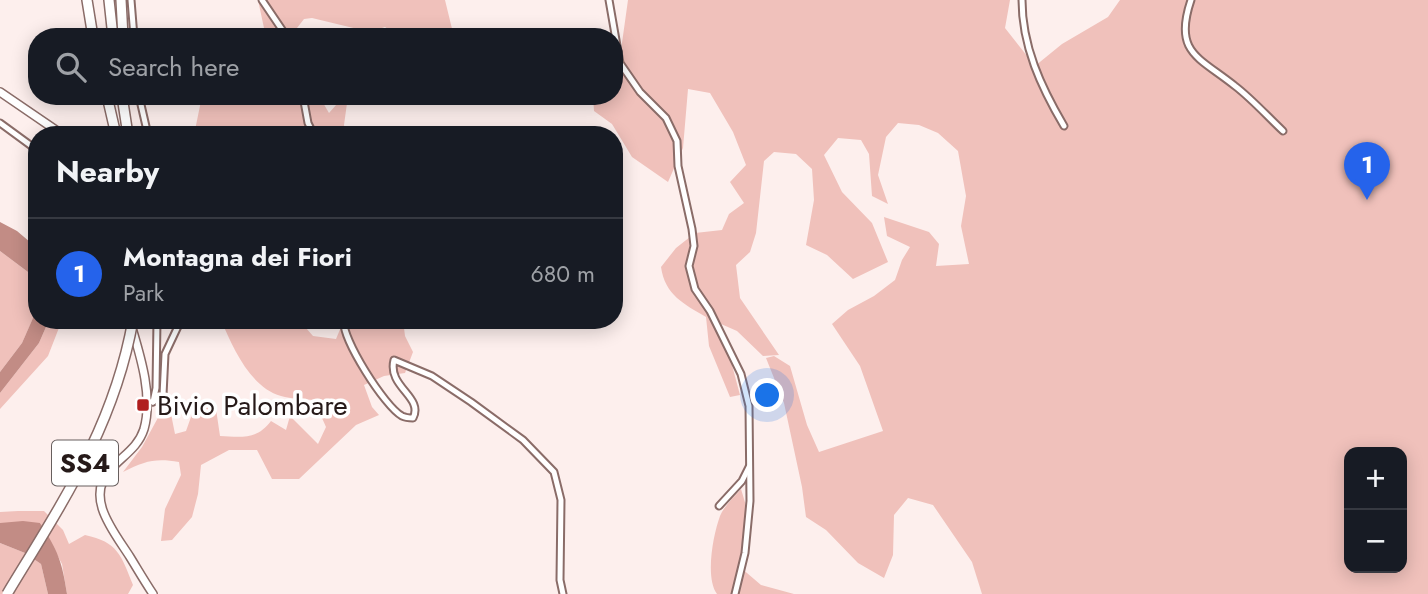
<!DOCTYPE html>
<meta charset="utf-8">
<style>
:root{--surface:#171b24;--page:#242831;--text:#f1f3f6;--muted:#9ea1a6;--line:#363941;--accent:#2563eb}
body{margin:0;font-family:Jost,sans-serif;background:var(--page);color:var(--text)}
.controls{position:absolute;right:21px;bottom:21px;display:grid;overflow:hidden;border-radius:14px;box-shadow:0 4px 18px #0003}
.controls button{width:63px;height:63px;display:grid;place-items:center;padding:0;border:0;border-bottom:2px solid var(--line);background:var(--surface);color:var(--text);font:35px sans-serif}
.you{position:absolute;left:768px;top:396px;width:24px;height:24px;margin:-18px;border:5px solid #fff;border-radius:50%;background:#1a73e8;box-shadow:0 0 0 10px #1a73e833}
.badge{display:grid;place-items:center;width:46px;height:46px;border-radius:50%;background:var(--accent);color:#fff;font-size:23px;font-weight:700}
.pin{position:absolute;translate:-50% -58px;filter:drop-shadow(0 2px 4px #0008)}
.pin::after{content:'';position:absolute;top:37px;width:24px;height:21px;background:inherit;clip-path:polygon(0 0,100% 0,50% 100%)}
.list{margin:0;padding:0;list-style:none}
h2{display:flex;justify-content:space-between;align-items:center;height:91px;margin:0;padding:0 28px;font-size:30px}
h2 small{font-size:23px;font-weight:400;color:var(--muted)}
.list li{display:grid;grid-template-columns:46px 1fr auto;gap:21px;align-items:center;box-sizing:border-box;height:112px;padding:0 28px;border-top:2px solid var(--line)}
.list b{display:block;font-size:26px;white-space:nowrap}
.list p{margin:0;font-size:23px;white-space:nowrap;color:var(--muted)}
.list em{font-size:23px;font-style:normal;color:var(--muted)}
.icon{flex:none;width:38px;height:38px;fill:none;stroke:currentColor;stroke-width:2;stroke-linecap:round;stroke-linejoin:round}
.map{position:relative;flex:none;width:1428px;height:594px;overflow:hidden}
.search{position:absolute;background:var(--surface);box-shadow:0 4px 18px #0003;left:28px;top:28px;width:595px;height:77px;display:flex;align-items:center;gap:18px;box-sizing:border-box;padding:0 24px;border-radius:28px;color:var(--muted);font-size:26px}
.panel{position:absolute;background:var(--surface);box-shadow:0 4px 18px #0003;left:28px;top:126px;width:595px;height:203px;border-radius:28px}
.map>svg:first-child{display:block}
.green{fill:#f0c1bb;fill-rule:evenodd}
.water{fill:#c28c85}
.lines{fill:none;stroke-linecap:round;stroke-linejoin:round}
.street-casing{stroke:#8a6c68;stroke-width:9}
.secondary-casing{stroke:#8a6c68;stroke-width:10}
.highway-casing{stroke:#8a6c68;stroke-width:12}
.street{stroke:#fff;stroke-width:5}
.secondary{stroke:#fff;stroke-width:7}
.highway{stroke:#fff;stroke-width:9}
.highway-bridge-casing{stroke:#8a6c68;stroke-width:12;stroke-linecap:butt}
.highway-bridge{stroke:#fff;stroke-width:9}
.poi-dot{fill:#b01f1f;stroke:#fff;stroke-width:2.5}
.labels{text-anchor:middle;dominant-baseline:central;stroke-width:7;stroke-linejoin:round;paint-order:stroke}
.shield{fill:#fff;stroke:#675f5e;stroke-width:2}
.shield-label{font-size:26px;font-weight:bold;fill:#261a19}
.poi-label{font-size:28px;fill:#261a19;stroke:#fff;text-anchor:start}
</style>
<div class="map">
<svg width="1428" height="594" viewBox="0 0 1428 594">
<rect width="100%" height="100%" fill="#fdefed"/>
<g class="green">
<path d="M 258,0 L 445,0 L 454,37 L 400,37 L 385,27 L 370,32 L 312,18 L 304,19 L 297,28 L 305,37 L 263,37 L 264,28 Z"/>
<path d="M 628,0 L 1010,0 L 1005,28 L 1035,66 L 1062,44 L 1108,17 L 1120,0 L 1428,0 L 1428,594 L 982,594 L 972,562 L 933,505 L 908,498 L 894,515 L 893,555 L 884,578 L 858,563 L 826,530 L 806,517 L 802,487 L 784,403 L 766,358 L 774,356 L 790,366 L 807,425 L 819,452 L 883,431 L 860,366 L 832,324 L 848,310 L 874,296 L 895,280 L 902,260 L 910,247 L 887,236 L 884,217 L 929,232 L 939,244 L 936,266 L 969,264 L 961,226 L 966,196 L 958,151 L 938,133 L 919,125 L 898,123 L 886,137 L 878,175 L 888,204 L 872,196 L 869,154 L 861,140 L 838,138 L 824,155 L 842,192 L 872,223 L 888,262 L 853,279 L 827,255 L 806,245 L 814,200 L 812,169 L 796,154 L 774,152 L 764,161 L 756,233 L 750,252 L 736,265 L 740,298 L 779,355 L 763,356 L 737,331 L 721,324 L 740,395 L 730,397 L 709,346 L 706,317 C 684,304 665,295 661,267 L 676,248 L 695,233 L 722,230 L 729,214 L 744,203 L 730,182 L 746,165 L 733,132 L 710,93 L 688,89 L 683,148 L 668,182 L 632,157 L 612,124 L 594,111 L 593,96 L 614,96 L 614,59 L 621,50 ZM 1349,452 L 1402,452 L 1402,568 L 1349,568 Z"/>
<path d="M 202,96 L 319,96 L 329,113 L 344,96 L 348,96 L 344,125 L 346,135 L 194,135 Z"/>
<path d="M 0,251 L 32,275 L 37,282 L 35,314 L 22,343 L 0,372 Z"/>
<path d="M 49,320 L 62,320 L 48,356 L 0,409 L 0,393 L 39,343 Z"/>
<path d="M 221,320 L 299,320 L 313,336 L 336,339 L 344,320 L 403,320 L 405,336 L 413,352 L 405,373 L 384,376 L 364,385 L 372,407 L 379,415 L 356,425 L 299,479 L 272,479 L 257,450 L 229,450 L 201,465 L 198,494 L 192,517 L 172,540 L 161,541 L 165,509 L 181,475 L 179,462 C 155,458 145,461 123,472 L 142,447 L 160,414 L 169,404 L 175,434 L 186,431 L 196,403 L 216,409 L 220,436 C 241,437 257,440 271,421 L 286,430 L 290,416 L 318,444 L 326,427 L 314,400 C 304,399 291,399 281,396 C 250,387 233,348 221,320 Z"/>
<path d="M 741,489 L 747,509 L 740,567 L 761,585 L 794,594 L 717,594 C 705,578 713,535 720,516 C 724,506 734,497 741,489 Z"/>
<path d="M 18,511 L 44,511 L 63,530 L 69,544 L 85,535 C 118,542 121,555 133,585 L 128,594 L 67,594 L 62,564 L 40,523 L 0,523 L 0,512 Z"/>
<path d="M 0,543 L 25,553 L 41,564 L 48,594 L 0,594 Z"/>
</g>
<g class="water">
<path d="M 0,222 L 17,231 L 37,248 L 37,282 L 32,275 L 0,251 Z"/>
<path d="M 37,309 L 37,320 L 49,320 L 39,343 L 0,393 L 0,372 L 22,343 Z"/>
<path d="M 23,521 L 40,523 C 58,551 62,561 67,594 L 48,594 L 41,564 L 25,553 L 0,543 L 0,523 Z"/>
</g>
<g class="lines">
<defs>
<g id="street">
<path d="M 131,0 L 134,37"/>
<path d="M 262,0 L 287,37"/>
<path d="M 609,0 L 620,63 L 640,92 L 666,118 L 677,141 L 678,166 L 692,229 L 694,246 L 689,266 L 695,289 L 710,311 L 741,374 L 749,406 L 750,501 L 745,553 L 735,594"/>
<path d="M 1022,0 C 1022,46 1041,87 1064,126"/>
<path d="M 1191,0 C 1173,53 1199,57 1235,86 C 1252,99 1267,116 1283,131"/>
<path d="M 139,96 L 148,135"/>
<path d="M 303,96 L 308,123 L 314,135"/>
<path d="M 0,123 L 37,150"/>
<path d="M 344,320 C 341,338 385,407 402,416 C 404,417 410,418 413,418 C 424,397 387,387 394,360 L 432,376 L 471,402 L 523,440 L 554,472 L 561,500 L 560,580 L 563,594"/>
<path d="M 153,402 L 163,395 L 165,354 L 181,320"/>
<path d="M 153,402 L 156,388 L 157,320"/>
<path d="M 719,506 L 742,481 L 749,467"/>
</g>
<g id="secondary">
<path d="M 0,92 L 63,135"/>
<path d="M 132,328 C 141,358 153,397 144,429 C 138,448 122,456 110,470 C 84,498 115,533 130,557 C 138,570 145,582 153,594"/>
</g>
<g id="highway">
<path d="M 87,0 L 93,37"/>
<path d="M 109,0 L 113,37"/>
<path d="M 121,0 L 123,37"/>
<path d="M 107,96 L 116,135"/>
<path d="M 122,96 L 128,135"/>
</g>
</defs>
<use href="#street" class="street-casing"/>
<use href="#secondary" class="secondary-casing"/>
<use href="#highway" class="highway-casing"/>
<use href="#street" class="street"/>
<use href="#secondary" class="secondary"/>
<use href="#highway" class="highway"/>
<defs>
<path id="highway-bridge" d="M 7,594 C 62,503 114,427 133,320"/>
</defs>
<use href="#highway-bridge" class="highway-bridge-casing"/>
<use href="#highway-bridge" class="highway-bridge"/>
</g>
<rect class="poi-dot" x="136" y="398" width="14" height="14" rx="3.5"/>
<g class="labels">
<rect class="shield" x="52" y="440.5" width="66" height="45" rx="5"/>
<g class="shield-label">
<text x="85" y="463">SS4</text>
</g>
<g class="poi-label">
<text x="157" y="405">Bivio Palombare</text>
</g>
</g>
</svg>
<div class="controls">
<button>+</button>
<button>−</button>
</div>
<div class="you"></div>
<div class="pin badge" style="left:1367px;top:200px">1</div>
<div class="search"><svg class="icon" aria-label="search" viewBox="0 0 24 24"><circle cx="10" cy="10" r="6"/><path d="M15 15l6 6"/></svg>Search here</div>
<section class="panel">
<h2>Nearby<small></small></h2>
<ul class="list">
<li><span class="badge">1</span><div><b>Montagna dei Fiori</b><p>Park</p></div><em>680 m</em></li>
</ul>
</section>
</div>
